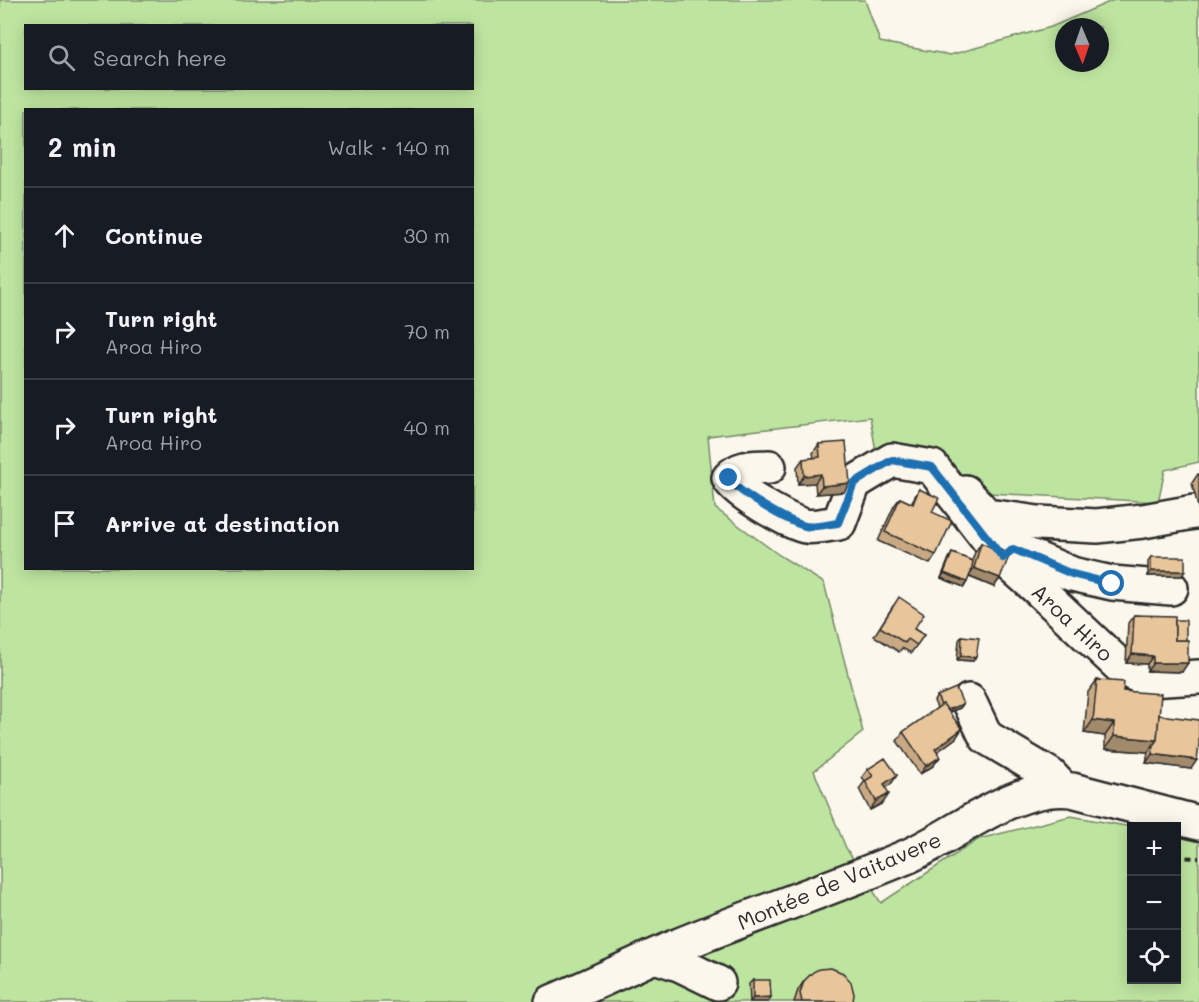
<!DOCTYPE html>
<meta charset="utf-8">
<style>
:root{--surface:#171b24;--page:#20242c;--text:#f1f3f6;--muted:#9ea1a6;--line:#363941}
body{margin:0;font-family:Mali,sans-serif;background:var(--page);color:var(--text)}
.controls{position:absolute;right:18px;bottom:18px;display:grid;overflow:hidden;border-radius:0px;box-shadow:0 3px 15px #0003}
.controls button{width:54px;height:54px;display:grid;place-items:center;padding:0;border:0;border-bottom:2px solid var(--line);background:var(--surface);color:var(--text);font:30px sans-serif}
.compass{position:absolute;left:1055px;top:18px;width:54px;height:54px;border-radius:50%;background:var(--surface);box-shadow:0 3px 15px #0003;rotate:178deg}
.stop{position:absolute;width:18px;height:18px;margin:-14px;border:4px solid #1f6fb2;border-radius:50%;background:#fff}
.stop.end{background:#1f6fb2;border-color:#fff;box-shadow:0 2px 6px #0008}
.list{margin:0;padding:0;list-style:none}
h2{display:flex;justify-content:space-between;align-items:center;height:78px;margin:0;padding:0 24px;font-size:26px}
h2 small{font-size:20px;font-weight:400;color:var(--muted)}
.list li{display:grid;grid-template-columns:39px 1fr auto;gap:18px;align-items:center;box-sizing:border-box;height:96px;padding:0 24px;border-top:2px solid var(--line)}
.list b{display:block;font-size:22px;white-space:nowrap}
.list p{margin:0;font-size:20px;white-space:nowrap;color:var(--muted)}
.list em{font-size:20px;font-style:normal;color:var(--muted)}
.icon{flex:none;width:33px;height:33px;fill:none;stroke:currentColor;stroke-width:2;stroke-linecap:round;stroke-linejoin:round}
.map{position:relative;flex:none;width:1199px;height:1002px;overflow:hidden}
.search{position:absolute;background:var(--surface);box-shadow:0 3px 15px #0003;left:24px;top:24px;width:450px;height:66px;display:flex;align-items:center;gap:15px;box-sizing:border-box;padding:0 21px;border-radius:0px;color:var(--muted);font-size:22px}
.panel{position:absolute;background:var(--surface);box-shadow:0 3px 15px #0003;left:24px;top:108px;width:450px;height:462px;border-radius:0px}
.map>svg:first-child{display:block}
.green{fill:#bee5a0;stroke:#748866;stroke-width:1.5;fill-rule:evenodd}
.lines{fill:none;stroke-linecap:round;stroke-linejoin:round}
.minor-casing{stroke:#2b2b2b;stroke-width:38}
.path{stroke:#2b2b2b;stroke-width:4;stroke-dasharray:6 4.5;stroke-linecap:butt}
.minor{stroke:#fbf7ec;stroke-width:33}
.wall{fill:#c8a984;stroke:#2b2b2b;stroke-width:1.5}
.shaded-wall{fill:#a28a6c;stroke:#2b2b2b;stroke-width:1.5}
.building{fill:#e8c59a;stroke:#2b2b2b;stroke-width:1.5}
.route{stroke:#1f6fb2;stroke-width:8}
.labels{text-anchor:middle;dominant-baseline:central;stroke-width:4.5;stroke-linejoin:round;paint-order:stroke}
.street-label{font-size:21px;fill:#2b2b2b;stroke:#fbf7ec}
</style>
<div class="map">
<svg width="1199" height="1002" viewBox="0 0 1199 1002">
<rect width="100%" height="100%" fill="#fbf7ec"/>
<filter id="ink" filterUnits="userSpaceOnUse"><feTurbulence type="fractalNoise" baseFrequency=".0167" numOctaves="2"/><feDisplacementMap in="SourceGraphic" scale="12" xChannelSelector="R" yChannelSelector="G"/><feConvolveMatrix kernelMatrix="1 2 1 2 8 2 1 2 1" color-interpolation-filters="sRGB"/></filter>
<g filter="url(#ink)">
<path class="green" d="M 0,0 L 865,0 L 880,42 L 950,55 L 1051,27 L 1114,0 L 1199,0 L 1199,462 L 1165,470 L 1158,502 L 971,492 L 880,474 L 870,417 L 708,436 L 715,508 L 779,555 L 824,583 L 863,732 L 814,771 L 846,848 L 881,903 L 979,839 L 1071,816 L 1131,827 L 1132,980 L 1176,980 L 1177,836 L 1199,841 L 1199,1002 L 0,1002 ZM 26,26 L 472,26 L 472,88 L 26,88 ZM 1064,27 L 1100,27 L 1100,63 L 1064,63 ZM 26,110 L 472,110 L 472,568 L 26,568 Z"/>
<g class="lines">
<defs>
<g id="minor">
<path d="M 769,467 C 754,468 740,466 729,478 C 735,492 789,522 805,526 C 814,528 829,524 839,523 L 854,483 L 892,460 L 932,467 L 1003,558 L 1038,589 L 1124,670 L 1149,680 L 1199,677"/>
<path d="M 965,492 L 987,516 L 1038,523 L 1097,526 L 1143,521 L 1194,512"/>
<path d="M 1003,558 L 1013,549 L 1072,574 L 1112,583 L 1171,588"/>
<path d="M 969,701 L 986,737 L 1050,775 L 1063,789"/>
<path d="M 655,956 L 679,964 L 718,983"/>
<path d="M 552,1002 C 594,984 635,964 677,946 C 752,915 830,889 906,857 C 957,835 1014,783 1072,790 L 1199,823"/>
</g>
</defs>
<use href="#minor" class="minor-casing"/>
<g class="path">
<path d="M 1176,857 L 1199,858"/>
<path d="M 1176,936 L 1178,938"/>
</g>
<use href="#minor" class="minor"/>
</g>
<g class="wall">
<path d="M 819,444 L 844,492 L 816,494 L 815,483 L 798,484 L 797,467 L 803,459 L 814,458 L 813,453 Z"/>
<path d="M 1198,474 L 1199,474 L 1199,511 L 1192,483 Z"/>
<path d="M 919,489 L 932,512 L 936,555 L 930,564 L 878,541 L 894,506 L 900,498 L 911,503 Z"/>
<path d="M 981,543 L 1000,578 L 994,587 L 969,577 L 964,587 L 941,578 L 949,558 L 952,553 L 972,561 L 975,552 Z"/>
<path d="M 1151,557 L 1182,576 L 1148,576 L 1148,561 Z"/>
<path d="M 893,606 L 914,629 L 924,635 L 911,653 L 902,648 L 899,652 L 874,636 Z"/>
<path d="M 1134,615 L 1175,620 L 1182,672 L 1147,671 L 1147,664 L 1126,663 L 1128,623 Z"/>
<path d="M 962,636 L 973,661 L 957,660 L 959,640 Z"/>
<path d="M 1097,680 L 1123,691 L 1159,715 L 1191,769 L 1146,763 L 1148,752 L 1105,749 L 1105,736 L 1084,733 L 1088,692 Z"/>
<path d="M 937,696 L 963,704 L 960,708 L 949,712 L 956,738 L 937,752 L 940,757 L 933,766 L 920,774 L 897,741 L 903,732 L 937,708 L 934,701 Z"/>
<path d="M 868,769 L 897,775 L 891,784 L 885,787 L 883,803 L 870,810 L 859,789 L 865,781 L 862,777 Z"/>
<path d="M 753,980 L 768,1002 L 750,1002 L 749,984 Z"/>
<path d="M 804,981 L 853,1002 L 794,1002 L 798,990 Z"/>
</g>
<g class="shaded-wall">
<path d="M 821,474 L 815,483 L 798,484 L 804,476 Z"/>
<path d="M 850,483 L 844,492 L 816,494 L 822,486 Z"/>
<path d="M 974,568 L 1000,578 L 994,587 L 968,576 Z"/>
<path d="M 1151,571 L 1185,571 L 1182,576 L 1148,576 Z"/>
<path d="M 944,573 L 967,582 L 964,587 L 941,578 Z"/>
<path d="M 1132,654 L 1153,656 L 1147,664 L 1126,663 Z"/>
<path d="M 961,656 L 976,657 L 973,661 L 957,660 Z"/>
<path d="M 1153,663 L 1188,663 L 1182,672 L 1147,671 Z"/>
<path d="M 963,704 L 960,708 L 940,715 L 943,711 Z"/>
<path d="M 1093,720 L 1114,723 L 1105,736 L 1084,733 Z"/>
<path d="M 962,729 L 956,738 L 929,758 L 935,749 Z"/>
<path d="M 1114,736 L 1157,740 L 1148,752 L 1105,749 Z"/>
<path d="M 1152,754 L 1197,760 L 1191,769 L 1146,763 Z"/>
<path d="M 940,757 L 933,766 L 920,774 L 926,766 Z"/>
<path d="M 897,775 L 891,784 L 878,793 L 884,784 Z"/>
<path d="M 889,794 L 883,803 L 870,810 L 876,801 Z"/>
<path d="M 771,997 L 768,1002 L 750,1002 L 753,998 Z"/>
</g>
<g class="building">
<path d="M 846,442 L 850,483 L 822,486 L 821,474 L 804,476 L 803,459 L 820,457 L 819,444 Z"/>
<path d="M 919,489 L 939,498 L 932,512 L 952,521 L 936,555 L 885,532 L 900,498 L 913,504 Z"/>
<path d="M 981,543 L 1010,554 L 1000,578 L 974,568 Z"/>
<path d="M 952,553 L 973,561 L 971,572 L 967,582 L 944,573 Z"/>
<rect x="1151" y="557" width="34" height="14"/>
<path d="M 899,597 L 924,614 L 914,629 L 924,635 L 917,645 L 908,639 L 905,643 L 880,627 Z"/>
<path d="M 1134,615 L 1175,616 L 1175,640 L 1188,640 L 1188,663 L 1153,663 L 1153,656 L 1132,654 Z"/>
<rect x="1175" y="620" width="11" height="20"/>
<path d="M 962,636 L 979,638 L 976,657 L 961,656 Z"/>
<path d="M 1097,680 L 1124,682 L 1123,691 L 1161,694 L 1157,740 L 1114,736 L 1114,723 L 1093,720 Z"/>
<path d="M 956,688 L 963,704 L 947,710 L 943,704 L 941,705 L 937,696 Z"/>
<path d="M 943,704 L 962,729 L 935,749 L 940,757 L 926,766 L 903,732 Z"/>
<path d="M 1159,715 L 1199,720 L 1199,745 L 1197,760 L 1152,754 L 1154,744 L 1157,740 Z"/>
<path d="M 885,758 L 897,775 L 884,784 L 889,794 L 876,801 L 865,781 L 873,776 L 868,769 Z"/>
<path d="M 831,968 L 843,973 L 851,982 L 854,994 L 853,1002 L 802,1002 L 800,993 L 804,981 L 813,972 L 819,969 Z"/>
<path d="M 753,980 L 770,980 L 771,997 L 753,998 Z"/>
</g>
</g>
<g class="lines" filter="url(#ink)">
<path class="route" d="M 729,478 C 736,492 789,522 805,526 C 814,528 829,524 838,523 L 854,483 L 892,460 L 932,467 L 1003,558 L 1013,549 L 1072,574 L 1112,584"/>
</g>
<g class="labels">
<g class="street-label">
<text transform="translate(1073 622) rotate(43)">Aroa Hiro</text>
<text transform="translate(839 880) rotate(-23)">Montée de Vaitavere</text>
</g>
</g>
</svg>
<div class="controls">
<button>+</button>
<button>−</button>
<button><svg class="icon" aria-label="locate" viewBox="0 0 24 24"><circle cx="12" cy="12" r="6"/><path d="M12 2v4M12 18v4M2 12h4M18 12h4"/></svg></button>
</div>
<svg class="compass" viewBox="-18 -18 36 36"><path d="M0-13l5 13h-10z" fill="#e53935"/><path d="M0 13l5-13h-10z" fill="#9ea1a6"/></svg>
<div class="stop" style="left:1112px;top:584px"></div>
<div class="stop end" style="left:729px;top:478px"></div>
<div class="search"><svg class="icon" aria-label="search" viewBox="0 0 24 24"><circle cx="10" cy="10" r="6"/><path d="M15 15l6 6"/></svg>Search here</div>
<section class="panel">
<h2>2 min<small>Walk · 140 m</small></h2>
<ul class="list">
<li><svg class="icon" aria-label="ahead" viewBox="0 0 24 24"><path d="M12 20V5M6 11l6-6 6 6"/></svg><div><b>Continue</b></div><em>30 m</em></li>
<li><svg class="icon" aria-label="right" viewBox="0 0 24 24"><path d="M7 20v-9h11M14 6l5 5-5 5"/></svg><div><b>Turn right</b><p>Aroa Hiro</p></div><em>70 m</em></li>
<li><svg class="icon" aria-label="right" viewBox="0 0 24 24"><path d="M7 20v-9h11M14 6l5 5-5 5"/></svg><div><b>Turn right</b><p>Aroa Hiro</p></div><em>40 m</em></li>
<li><svg class="icon" aria-label="arrive" viewBox="0 0 24 24"><path d="M6 21V4h12l-3 4 3 4H6"/></svg><div><b>Arrive at destination</b></div></li>
</ul>
</section>
</div>
